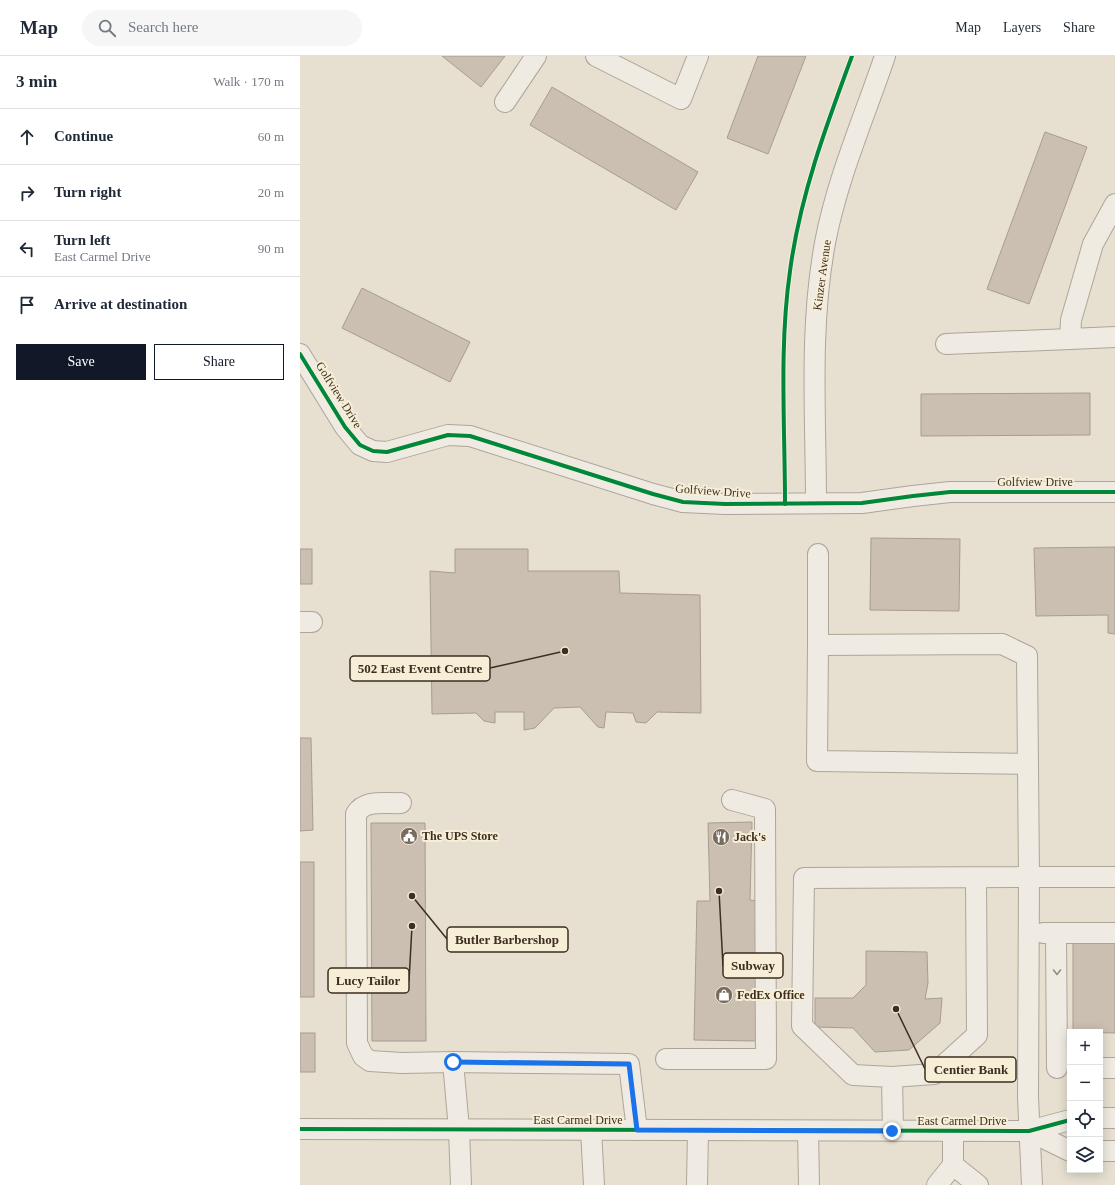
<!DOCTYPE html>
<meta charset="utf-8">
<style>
:root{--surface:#fff;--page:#f6f6f7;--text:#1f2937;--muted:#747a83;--line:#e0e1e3;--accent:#111827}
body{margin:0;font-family:Georgia,serif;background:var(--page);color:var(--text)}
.controls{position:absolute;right:12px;bottom:12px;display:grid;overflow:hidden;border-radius:0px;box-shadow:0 2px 10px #0003}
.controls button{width:36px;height:36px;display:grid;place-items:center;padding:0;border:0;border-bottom:1px solid var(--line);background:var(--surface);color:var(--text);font:20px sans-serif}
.stop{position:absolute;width:12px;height:12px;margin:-9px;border:3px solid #1a73e8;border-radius:50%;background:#fff}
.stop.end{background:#1a73e8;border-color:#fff;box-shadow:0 1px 4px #0008}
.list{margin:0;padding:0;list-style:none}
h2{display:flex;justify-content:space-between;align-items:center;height:52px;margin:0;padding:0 16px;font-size:17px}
h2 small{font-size:13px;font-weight:400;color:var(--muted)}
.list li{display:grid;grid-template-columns:26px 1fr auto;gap:12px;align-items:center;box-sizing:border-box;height:56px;padding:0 16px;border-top:1px solid var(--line)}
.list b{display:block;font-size:15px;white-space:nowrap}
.list p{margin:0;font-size:13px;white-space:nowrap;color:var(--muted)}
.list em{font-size:13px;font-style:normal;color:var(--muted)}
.actions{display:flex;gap:8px;padding:12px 16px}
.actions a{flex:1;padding:9px 0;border:1px solid var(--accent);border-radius:0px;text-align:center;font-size:14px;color:var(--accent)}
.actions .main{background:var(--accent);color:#fff}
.icon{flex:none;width:22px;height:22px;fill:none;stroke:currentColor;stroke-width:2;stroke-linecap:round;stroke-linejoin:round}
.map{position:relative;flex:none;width:815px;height:1129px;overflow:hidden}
header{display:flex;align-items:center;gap:24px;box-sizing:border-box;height:56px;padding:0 20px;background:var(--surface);border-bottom:1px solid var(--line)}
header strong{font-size:19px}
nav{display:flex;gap:22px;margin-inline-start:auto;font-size:14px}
.search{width:280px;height:36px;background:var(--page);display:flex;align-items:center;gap:10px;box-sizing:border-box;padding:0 14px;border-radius:22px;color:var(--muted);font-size:15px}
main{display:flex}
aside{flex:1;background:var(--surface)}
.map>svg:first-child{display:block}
.building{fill:#cbbfb2;stroke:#a89c90}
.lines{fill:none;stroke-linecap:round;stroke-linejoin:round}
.minor-casing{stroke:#ada599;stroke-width:22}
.minor{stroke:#efebe3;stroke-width:20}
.cycleway-casing{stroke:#f7eed8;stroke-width:6}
.cycleway{stroke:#00873e;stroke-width:4}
.oneway{stroke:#968c82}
.route{stroke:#1a73e8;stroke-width:5}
.labels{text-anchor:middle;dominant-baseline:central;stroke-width:4;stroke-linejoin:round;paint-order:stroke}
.street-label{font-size:12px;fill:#3d2e20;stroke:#f7eed8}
.poi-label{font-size:12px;font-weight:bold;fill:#3d2e20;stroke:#f7eed8;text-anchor:start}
.leader{fill:none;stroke:#3d2e20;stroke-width:1.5}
.callout-dot{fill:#3d2e20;stroke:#f7eed8;stroke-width:1.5}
.callout{fill:#f7eed8;stroke:#3d2e20;stroke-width:1.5}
.callout-label{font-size:13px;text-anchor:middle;font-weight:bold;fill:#3d2e20}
</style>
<header>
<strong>Map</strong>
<div class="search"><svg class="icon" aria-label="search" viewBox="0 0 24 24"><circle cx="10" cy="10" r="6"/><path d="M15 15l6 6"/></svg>Search here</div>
<nav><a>Map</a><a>Layers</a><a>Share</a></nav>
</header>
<main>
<aside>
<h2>3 min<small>Walk · 170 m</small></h2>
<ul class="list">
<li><svg class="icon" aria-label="ahead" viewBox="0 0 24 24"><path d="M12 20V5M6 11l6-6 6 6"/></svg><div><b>Continue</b></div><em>60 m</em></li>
<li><svg class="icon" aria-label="right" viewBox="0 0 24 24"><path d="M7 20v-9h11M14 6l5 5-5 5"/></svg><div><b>Turn right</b></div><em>20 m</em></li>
<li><svg class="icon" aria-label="left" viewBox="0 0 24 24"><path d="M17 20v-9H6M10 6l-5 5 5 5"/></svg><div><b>Turn left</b><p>East Carmel Drive</p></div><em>90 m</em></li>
<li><svg class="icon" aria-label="arrive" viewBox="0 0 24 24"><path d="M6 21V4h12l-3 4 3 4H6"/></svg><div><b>Arrive at destination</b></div></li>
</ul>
<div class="actions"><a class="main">Save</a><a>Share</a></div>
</aside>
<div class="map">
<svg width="815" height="1129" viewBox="0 0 815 1129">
<rect width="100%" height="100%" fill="#e7e0d1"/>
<g class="building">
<path d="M 142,0 L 205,0 L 181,31 Z"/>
<path d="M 458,0 L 506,0 L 468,98 L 427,82 Z"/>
<path d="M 252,31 L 398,116 L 376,154 L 230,69 Z"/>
<path d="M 745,76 L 787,91 L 729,248 L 687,233 Z"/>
<path d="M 62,232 L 170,286 L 150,326 L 42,272 Z"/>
<path d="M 790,337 L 790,379 L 621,380 L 621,338 Z"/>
<path d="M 571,482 L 660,483 L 659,555 L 570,554 Z"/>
<path d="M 815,491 L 815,578 L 808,577 L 808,559 L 736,560 L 734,492 Z"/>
<rect x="0" y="493" width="12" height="35"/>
<path d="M 155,493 L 228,493 L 228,515 L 319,515 L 320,537 L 400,539 L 401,657 L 357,656 L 346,667 L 336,666 L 333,657 L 306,656 L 304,672 L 298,671 L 280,651 L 254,652 L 235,672 L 224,674 L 224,656 L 195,656 L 195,667 L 184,665 L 176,657 L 132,658 L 130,515 L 155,517 Z"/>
<path d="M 0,682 L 11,682 L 13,774 L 0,775 Z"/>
<path d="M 452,766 L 450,844 L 457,845 L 456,985 L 394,984 L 397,845 L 410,845 L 408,767 Z"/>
<path d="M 71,767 L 125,767 L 126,985 L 72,985 Z"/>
<rect x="0" y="806" width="14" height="135"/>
<path d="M 773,887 L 815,887 L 815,977 L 773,976 Z"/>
<path d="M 566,895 L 627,896 L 628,927 L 625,943 L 642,942 L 640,967 L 609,994 L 575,996 L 553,972 L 515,971 L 515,942 L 553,942 L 566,929 Z"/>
<rect x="0" y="977" width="15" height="39"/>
</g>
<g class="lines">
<defs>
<g id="minor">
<path d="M 296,0 L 381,43 L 398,0"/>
<path d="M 205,46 L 236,0"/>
<path d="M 815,148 L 793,188 L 771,264 L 770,283 L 815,281"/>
<path d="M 646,288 L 770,283"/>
<path d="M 0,298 L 45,371 L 60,389 L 73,395 L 87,396 L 148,379 L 170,380 L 353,438 L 383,446 L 425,448 L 562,447 L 613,440 L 650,436 L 815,436"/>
<path d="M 516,447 C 516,361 509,273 525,187 C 537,123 564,62 585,0"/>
<path d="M 518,498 L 518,589 L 702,588 L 727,600 L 729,821 L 504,822 L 502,970 L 553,1019 L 592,1021 L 593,1075"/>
<path d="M 0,566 L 12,566"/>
<path d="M 518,589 L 517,705 L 728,708"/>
<path d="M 101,747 C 85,748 65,743 56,758 L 57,987 L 63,1000 L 70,1005 L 102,1007 L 153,1006 L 329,1008 L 337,1074"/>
<path d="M 743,877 L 815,877"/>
<path d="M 756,877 L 757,1012"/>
<path d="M 366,1003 L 466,1003 L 465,753 L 432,744"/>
<path d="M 153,1006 L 159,1073 L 161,1129"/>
<path d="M 800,1012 L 815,1012"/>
<path d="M 592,1021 L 634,1018 L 677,979 L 676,822"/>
<path d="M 800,1062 L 815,1062"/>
<path d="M 0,1073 L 729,1075 L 770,1064"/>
<path d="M 291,1074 L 294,1129"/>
<path d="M 508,1075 L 509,1129"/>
<path d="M 729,1075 L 770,1095"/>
<path d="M 800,1095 L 815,1095"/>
<path d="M 653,1109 L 678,1129"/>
<path d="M 397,1129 L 398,1075"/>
<path d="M 637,1129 L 653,1109 L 653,1075"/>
<path d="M 732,1129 L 728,1041 L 729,821 L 815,821"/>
</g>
</defs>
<use href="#minor" class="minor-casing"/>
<use href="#minor" class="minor"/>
<defs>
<g id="cycleway">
<path d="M 0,298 L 45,371 L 60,389 L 73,395 L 87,396 L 148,379 L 170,380 L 353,438 L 383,446 L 425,448 L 562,447 L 613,440 L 650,436 L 815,436"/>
<path d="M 485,448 C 485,371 479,291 490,215 C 500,140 526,70 552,0"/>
<path d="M 0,1073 L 729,1075 L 770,1064"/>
</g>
</defs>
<use href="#cycleway" class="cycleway-casing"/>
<use href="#cycleway" class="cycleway"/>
</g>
<defs><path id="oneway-chevron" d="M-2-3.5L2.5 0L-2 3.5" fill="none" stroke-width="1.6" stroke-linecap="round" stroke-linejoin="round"/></defs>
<use class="oneway" href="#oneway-chevron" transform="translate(757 916) rotate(90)"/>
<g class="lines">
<path class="route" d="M 153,1006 L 329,1008 L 337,1074 L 592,1075"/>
</g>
<defs>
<symbol id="civic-disc" viewBox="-11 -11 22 22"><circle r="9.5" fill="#786c5e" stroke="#f7eed8"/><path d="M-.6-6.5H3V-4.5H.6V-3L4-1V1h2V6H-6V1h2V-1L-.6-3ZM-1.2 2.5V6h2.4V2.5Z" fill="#fff"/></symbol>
<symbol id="restaurant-disc" viewBox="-11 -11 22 22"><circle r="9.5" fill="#786c5e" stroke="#f7eed8"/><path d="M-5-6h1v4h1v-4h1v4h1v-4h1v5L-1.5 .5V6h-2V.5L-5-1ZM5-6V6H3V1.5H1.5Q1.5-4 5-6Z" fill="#fff"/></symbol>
<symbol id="shop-disc" viewBox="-11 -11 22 22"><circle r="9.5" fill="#786c5e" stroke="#f7eed8"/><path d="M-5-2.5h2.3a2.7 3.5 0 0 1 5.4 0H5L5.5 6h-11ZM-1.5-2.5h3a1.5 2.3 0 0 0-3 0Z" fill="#fff"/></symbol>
</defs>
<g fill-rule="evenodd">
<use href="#civic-disc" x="99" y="770" width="20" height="20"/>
<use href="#restaurant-disc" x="411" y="771" width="20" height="20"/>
<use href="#shop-disc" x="414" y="929" width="20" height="20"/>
</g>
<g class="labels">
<g class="street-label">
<text transform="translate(522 219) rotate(-82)">Kinzer Avenue</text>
<text transform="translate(39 339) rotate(58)">Golfview Drive</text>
<text x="735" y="426">Golfview Drive</text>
<text transform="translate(413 435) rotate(4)">Golfview Drive</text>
<text x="278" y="1064">East Carmel Drive</text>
<text x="662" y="1065">East Carmel Drive</text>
</g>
<g class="poi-label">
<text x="122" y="780">The UPS Store</text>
<text x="434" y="781">Jack's</text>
<text x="437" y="939">FedEx Office</text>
</g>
</g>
<path class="leader" d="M265 595L190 612M112 840L147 883M419 835L423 910M112 870L109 925M596 953L625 1013"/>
<g class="callout-dot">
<circle cx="265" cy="595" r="4"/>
<circle cx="112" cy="840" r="4"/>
<circle cx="419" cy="835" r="4"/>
<circle cx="112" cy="870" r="4"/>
<circle cx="596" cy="953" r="4"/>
</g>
<g class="callout">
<rect x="50" y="600" width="140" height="25" rx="4"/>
<rect x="147" y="871" width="121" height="25" rx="4"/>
<rect x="423" y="897" width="60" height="25" rx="4"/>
<rect x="28" y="912" width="81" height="25" rx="4"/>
<rect x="625" y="1001" width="91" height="25" rx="4"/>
</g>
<g class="callout-label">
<text x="120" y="617">502 East Event Centre</text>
<text x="207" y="888">Butler Barbershop</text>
<text x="453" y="914">Subway</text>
<text x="68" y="929">Lucy Tailor</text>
<text x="671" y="1018">Centier Bank</text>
</g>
</svg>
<div class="controls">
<button>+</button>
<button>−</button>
<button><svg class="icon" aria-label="locate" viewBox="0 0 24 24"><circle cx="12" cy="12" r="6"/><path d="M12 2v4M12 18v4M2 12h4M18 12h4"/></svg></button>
<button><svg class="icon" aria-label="layers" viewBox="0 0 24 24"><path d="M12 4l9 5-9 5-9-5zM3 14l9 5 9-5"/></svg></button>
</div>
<div class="stop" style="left:153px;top:1006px"></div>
<div class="stop end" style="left:592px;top:1075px"></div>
</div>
</main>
